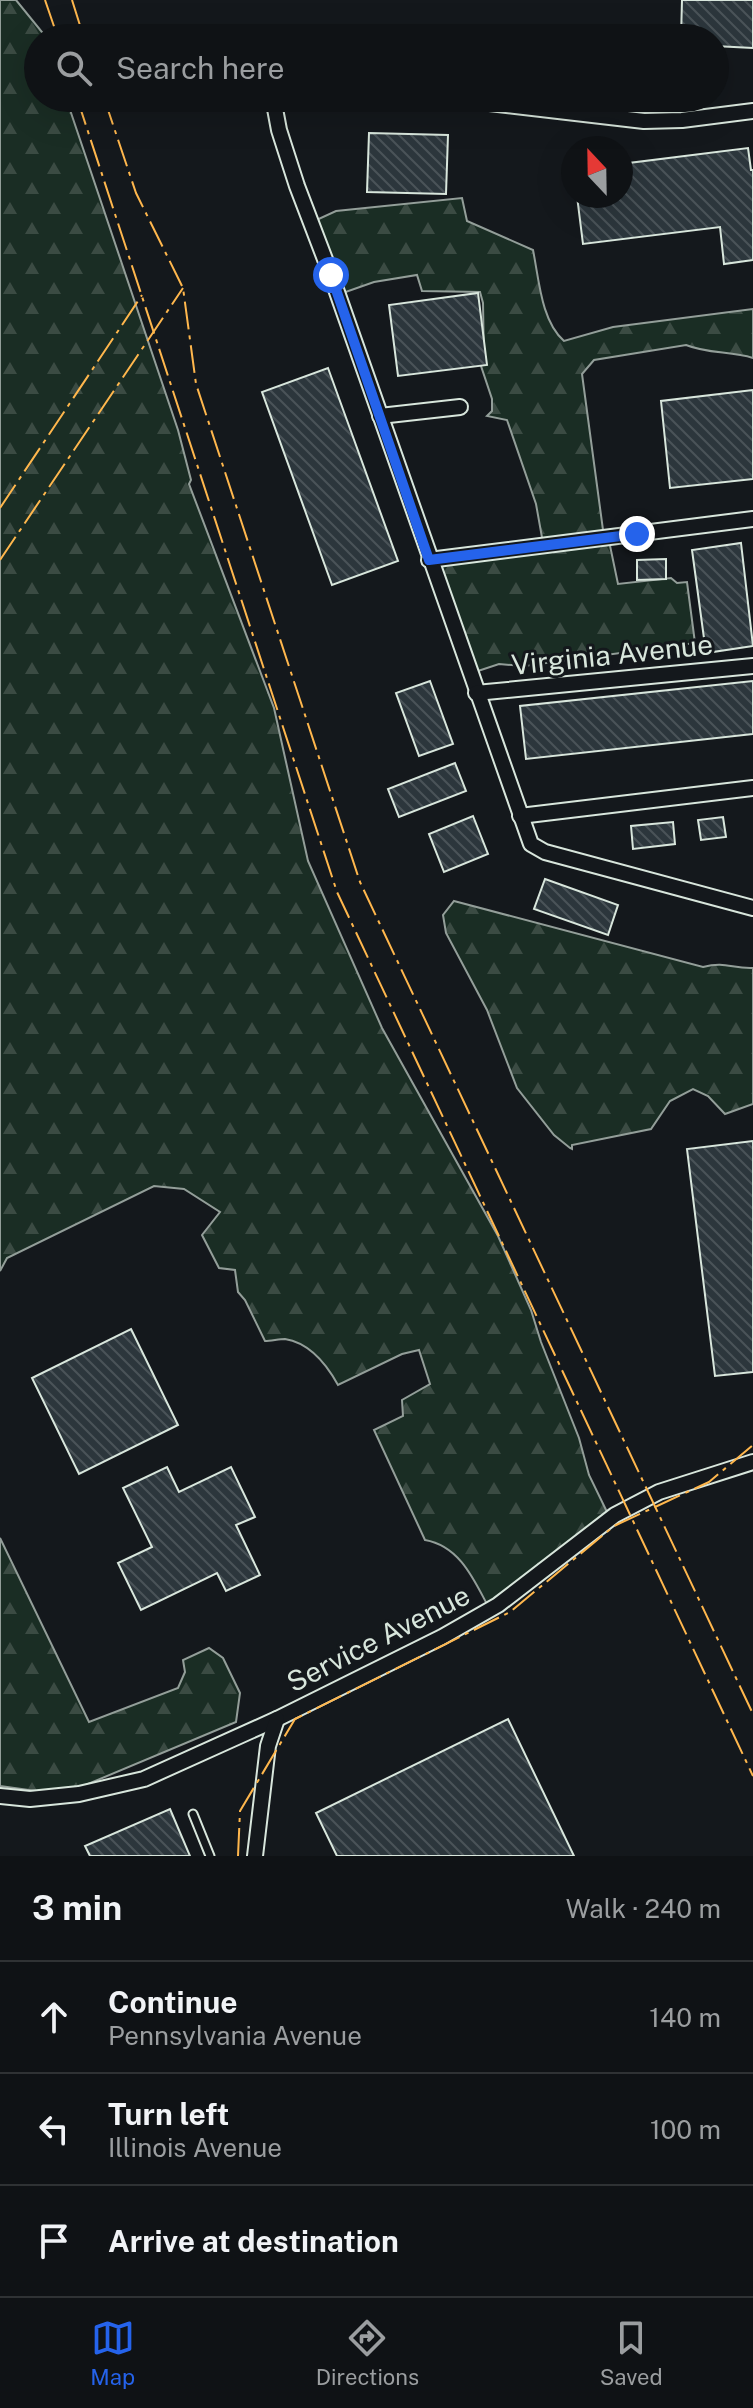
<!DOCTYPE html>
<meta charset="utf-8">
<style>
:root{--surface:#0f1215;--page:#181b1e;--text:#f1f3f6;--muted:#9b9ea0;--line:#2f3234;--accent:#2563eb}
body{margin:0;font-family:"Public Sans",sans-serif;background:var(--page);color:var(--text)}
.compass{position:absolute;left:561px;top:136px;width:72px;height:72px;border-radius:50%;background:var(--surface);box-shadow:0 8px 32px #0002;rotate:338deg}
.stop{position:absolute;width:24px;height:24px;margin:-18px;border:6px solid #2563eb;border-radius:50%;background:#fff}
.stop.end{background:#2563eb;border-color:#fff;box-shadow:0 2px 8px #0008}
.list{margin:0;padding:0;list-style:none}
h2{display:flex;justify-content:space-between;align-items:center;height:104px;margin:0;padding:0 32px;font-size:34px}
h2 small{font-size:26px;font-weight:400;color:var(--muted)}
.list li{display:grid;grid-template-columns:52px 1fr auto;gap:24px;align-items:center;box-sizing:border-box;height:112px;padding:0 32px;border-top:2px solid var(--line)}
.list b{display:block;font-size:30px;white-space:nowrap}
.list p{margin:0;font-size:26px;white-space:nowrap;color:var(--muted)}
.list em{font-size:26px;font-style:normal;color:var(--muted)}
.icon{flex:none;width:44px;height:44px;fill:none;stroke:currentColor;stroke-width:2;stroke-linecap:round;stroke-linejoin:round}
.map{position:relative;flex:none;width:753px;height:1856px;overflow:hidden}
.search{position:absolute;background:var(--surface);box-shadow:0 8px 32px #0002;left:24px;right:24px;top:24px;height:88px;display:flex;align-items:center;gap:20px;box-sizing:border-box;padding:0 28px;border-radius:44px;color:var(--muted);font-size:30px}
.sheet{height:440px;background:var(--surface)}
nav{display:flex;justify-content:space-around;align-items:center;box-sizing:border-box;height:112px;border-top:2px solid var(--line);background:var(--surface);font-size:22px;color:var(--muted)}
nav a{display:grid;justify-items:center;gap:4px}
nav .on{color:var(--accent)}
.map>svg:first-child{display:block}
.forest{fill:url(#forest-firs);stroke:#939e99;stroke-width:2}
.building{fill:url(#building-back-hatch);stroke:#d8e6dc;stroke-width:2}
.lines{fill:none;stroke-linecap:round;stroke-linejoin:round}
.service-casing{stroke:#d8e6dc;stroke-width:11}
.minor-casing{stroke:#d8e6dc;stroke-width:18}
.service{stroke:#14181c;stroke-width:7}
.minor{stroke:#14181c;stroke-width:14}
.power{stroke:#ffb74d;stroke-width:2;stroke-dasharray:28 6 4 6;stroke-linecap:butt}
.route{stroke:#2563eb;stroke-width:10}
.labels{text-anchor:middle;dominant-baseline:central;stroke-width:6;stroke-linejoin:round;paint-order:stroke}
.street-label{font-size:28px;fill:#d8e6dc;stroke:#14181c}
</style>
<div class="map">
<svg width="753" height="1856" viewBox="0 0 753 1856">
<defs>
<pattern id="forest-firs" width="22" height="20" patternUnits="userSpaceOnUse" patternTransform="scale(2)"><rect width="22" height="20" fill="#1a2d24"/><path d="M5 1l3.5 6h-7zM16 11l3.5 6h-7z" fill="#3b4b43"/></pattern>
<pattern id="building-back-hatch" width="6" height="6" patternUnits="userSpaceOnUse" patternTransform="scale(2)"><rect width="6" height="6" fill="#2c363c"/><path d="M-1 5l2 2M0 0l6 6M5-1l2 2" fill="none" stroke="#4a5358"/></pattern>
</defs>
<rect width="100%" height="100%" fill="#14181c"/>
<g class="forest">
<path d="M 0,0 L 16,0 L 46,37 L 38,38 L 38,98 L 66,98 L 178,430 L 191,480 L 189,484 L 274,708 L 308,861 L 382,1028 L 498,1236 L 531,1310 L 541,1342 L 579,1438 L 589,1475 L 608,1514 L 489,1608 C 474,1580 460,1546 425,1540 L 374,1430 L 403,1416 L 402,1400 L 430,1384 L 419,1350 L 402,1354 L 338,1385 C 327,1365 310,1343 285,1339 C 279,1339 271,1341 265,1341 L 245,1300 L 238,1292 L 235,1270 L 219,1268 L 202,1235 L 220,1212 L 184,1189 L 154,1186 L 7,1258 L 0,1271 Z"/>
<path d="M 462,198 L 467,221 L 533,250 C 539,279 541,321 564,341 L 613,327 L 753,309 L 753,358 C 731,351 708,354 686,345 L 594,360 L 582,374 L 603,530 L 608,536 L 618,584 L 671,578 L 677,583 L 687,582 L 695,643 L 524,666 L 499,664 L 472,673 L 432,562 L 543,543 L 536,504 L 507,420 L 487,416 L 492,411 L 492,399 L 481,366 L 484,363 L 483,303 L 480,292 L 422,291 L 417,275 L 374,282 L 340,294 L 312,222 L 336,211 Z"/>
<path d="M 454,901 L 703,967 C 726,961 732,969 753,968 L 753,1104 L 725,1114 L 708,1096 L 693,1089 L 670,1101 L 651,1129 L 572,1145 L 572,1149 L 570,1148 L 554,1135 L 517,1088 L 487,1010 L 446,933 L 443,915 Z"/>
<path d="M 0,1538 L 89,1722 L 178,1688 L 185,1672 L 183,1660 L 209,1648 L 223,1658 L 240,1693 L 236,1722 L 76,1789 L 36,1791 L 0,1786 Z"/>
</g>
<g class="building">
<path d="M 682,0 L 753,0 L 753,48 L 715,46 L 715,38 L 681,38 Z"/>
<path d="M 369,133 L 448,135 L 446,194 L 367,192 Z"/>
<path d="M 748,148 L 751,170 L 753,170 L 753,260 L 724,264 L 720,227 L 583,244 L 577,196 L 621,196 L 621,164 Z"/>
<path d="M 478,293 L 487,365 L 398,376 L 389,305 Z"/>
<path d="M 328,368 L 398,561 L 332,585 L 262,392 Z"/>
<path d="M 753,390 L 753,479 L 670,488 L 661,401 Z"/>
<path d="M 741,543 L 753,646 L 706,653 L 692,550 Z"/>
<path d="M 666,559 L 666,579 L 637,580 L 637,560 Z"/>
<path d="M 430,681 L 453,744 L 419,756 L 396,693 Z"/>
<path d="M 753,681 L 753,734 L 526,759 L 520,706 Z"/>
<path d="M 455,763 L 466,791 L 399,817 L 388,789 Z"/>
<path d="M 473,816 L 488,854 L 444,872 L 429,834 Z"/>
<path d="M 723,817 L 726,837 L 701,840 L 698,820 Z"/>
<path d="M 673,822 L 675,844 L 633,849 L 631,826 Z"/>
<path d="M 545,879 L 618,905 L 608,935 L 534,909 Z"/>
<path d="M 753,1141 L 753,1372 L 715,1376 L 687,1149 Z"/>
<path d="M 131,1329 L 178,1425 L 79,1474 L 32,1378 Z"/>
<path d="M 167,1467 L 179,1492 L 231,1467 L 255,1517 L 236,1525 L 260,1575 L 226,1591 L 217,1573 L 141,1610 L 118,1563 L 152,1547 L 123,1488 Z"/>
<path d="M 508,1719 L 574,1856 L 337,1856 L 316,1813 Z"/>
<path d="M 170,1809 L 190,1856 L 90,1856 L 85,1846 Z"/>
</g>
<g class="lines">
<defs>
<path id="service" d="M 193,1814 L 210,1856"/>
<g id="minor">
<path d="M 273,98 L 279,130 L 297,186 L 331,275 L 531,844 L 545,852 L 753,908"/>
<path d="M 446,98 L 644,121 L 682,120 L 753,111"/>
<path d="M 380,416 L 460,407"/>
<path d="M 429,560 L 753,519"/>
<path d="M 476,693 L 753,666"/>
<path d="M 520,816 L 753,788"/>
<path d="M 0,1796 L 30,1799 L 79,1794 L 144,1779 L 277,1719 L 442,1637 L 498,1605 L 615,1515 L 659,1492 L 753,1462"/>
<path d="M 255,1856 L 268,1746 L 277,1719"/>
</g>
</defs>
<use href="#service" class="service-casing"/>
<use href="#minor" class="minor-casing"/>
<use href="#service" class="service"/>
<use href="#minor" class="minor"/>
<g class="power">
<path d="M 45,0 L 58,38"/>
<path d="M 72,0 L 84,38"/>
<path d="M 77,98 L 337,892 L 753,1776"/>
<path d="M 104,98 L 136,193 L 183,288 L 196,384 L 360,882 L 753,1714"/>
<path d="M 0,508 L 142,295"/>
<path d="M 0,560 L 183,288"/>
<path d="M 238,1856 L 240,1811 L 295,1719 L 510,1612 L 614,1526 L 709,1482 L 753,1445"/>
</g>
</g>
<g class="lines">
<path class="route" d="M 331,275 L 429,560 L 637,534"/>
</g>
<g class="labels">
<g class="street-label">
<text transform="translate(612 654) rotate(-6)">Virginia Avenue</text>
<text transform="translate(378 1638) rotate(-27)">Service Avenue</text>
</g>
</g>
</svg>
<svg class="compass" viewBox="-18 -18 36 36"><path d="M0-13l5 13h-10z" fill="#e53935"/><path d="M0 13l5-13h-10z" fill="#9b9ea0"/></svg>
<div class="stop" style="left:331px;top:275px"></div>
<div class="stop end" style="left:637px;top:534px"></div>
<div class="search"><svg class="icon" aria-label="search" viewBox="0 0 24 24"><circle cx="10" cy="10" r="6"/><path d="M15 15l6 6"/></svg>Search here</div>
</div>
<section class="sheet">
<h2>3 min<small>Walk · 240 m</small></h2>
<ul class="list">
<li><svg class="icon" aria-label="ahead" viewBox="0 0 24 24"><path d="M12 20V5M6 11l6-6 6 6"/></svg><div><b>Continue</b><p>Pennsylvania Avenue</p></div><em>140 m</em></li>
<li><svg class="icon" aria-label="left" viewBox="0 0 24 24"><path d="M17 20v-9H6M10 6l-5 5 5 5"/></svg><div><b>Turn left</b><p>Illinois Avenue</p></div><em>100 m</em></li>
<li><svg class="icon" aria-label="arrive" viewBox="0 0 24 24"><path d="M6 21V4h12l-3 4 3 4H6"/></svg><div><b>Arrive at destination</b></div></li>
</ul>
</section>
<nav>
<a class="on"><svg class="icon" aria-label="map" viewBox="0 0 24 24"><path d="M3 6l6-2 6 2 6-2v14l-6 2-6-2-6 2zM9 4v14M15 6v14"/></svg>Map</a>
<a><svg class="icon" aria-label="directions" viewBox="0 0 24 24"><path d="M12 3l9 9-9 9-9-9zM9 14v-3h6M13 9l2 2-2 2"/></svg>Directions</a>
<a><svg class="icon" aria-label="saved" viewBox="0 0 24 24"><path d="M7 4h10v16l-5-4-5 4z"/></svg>Saved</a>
</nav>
